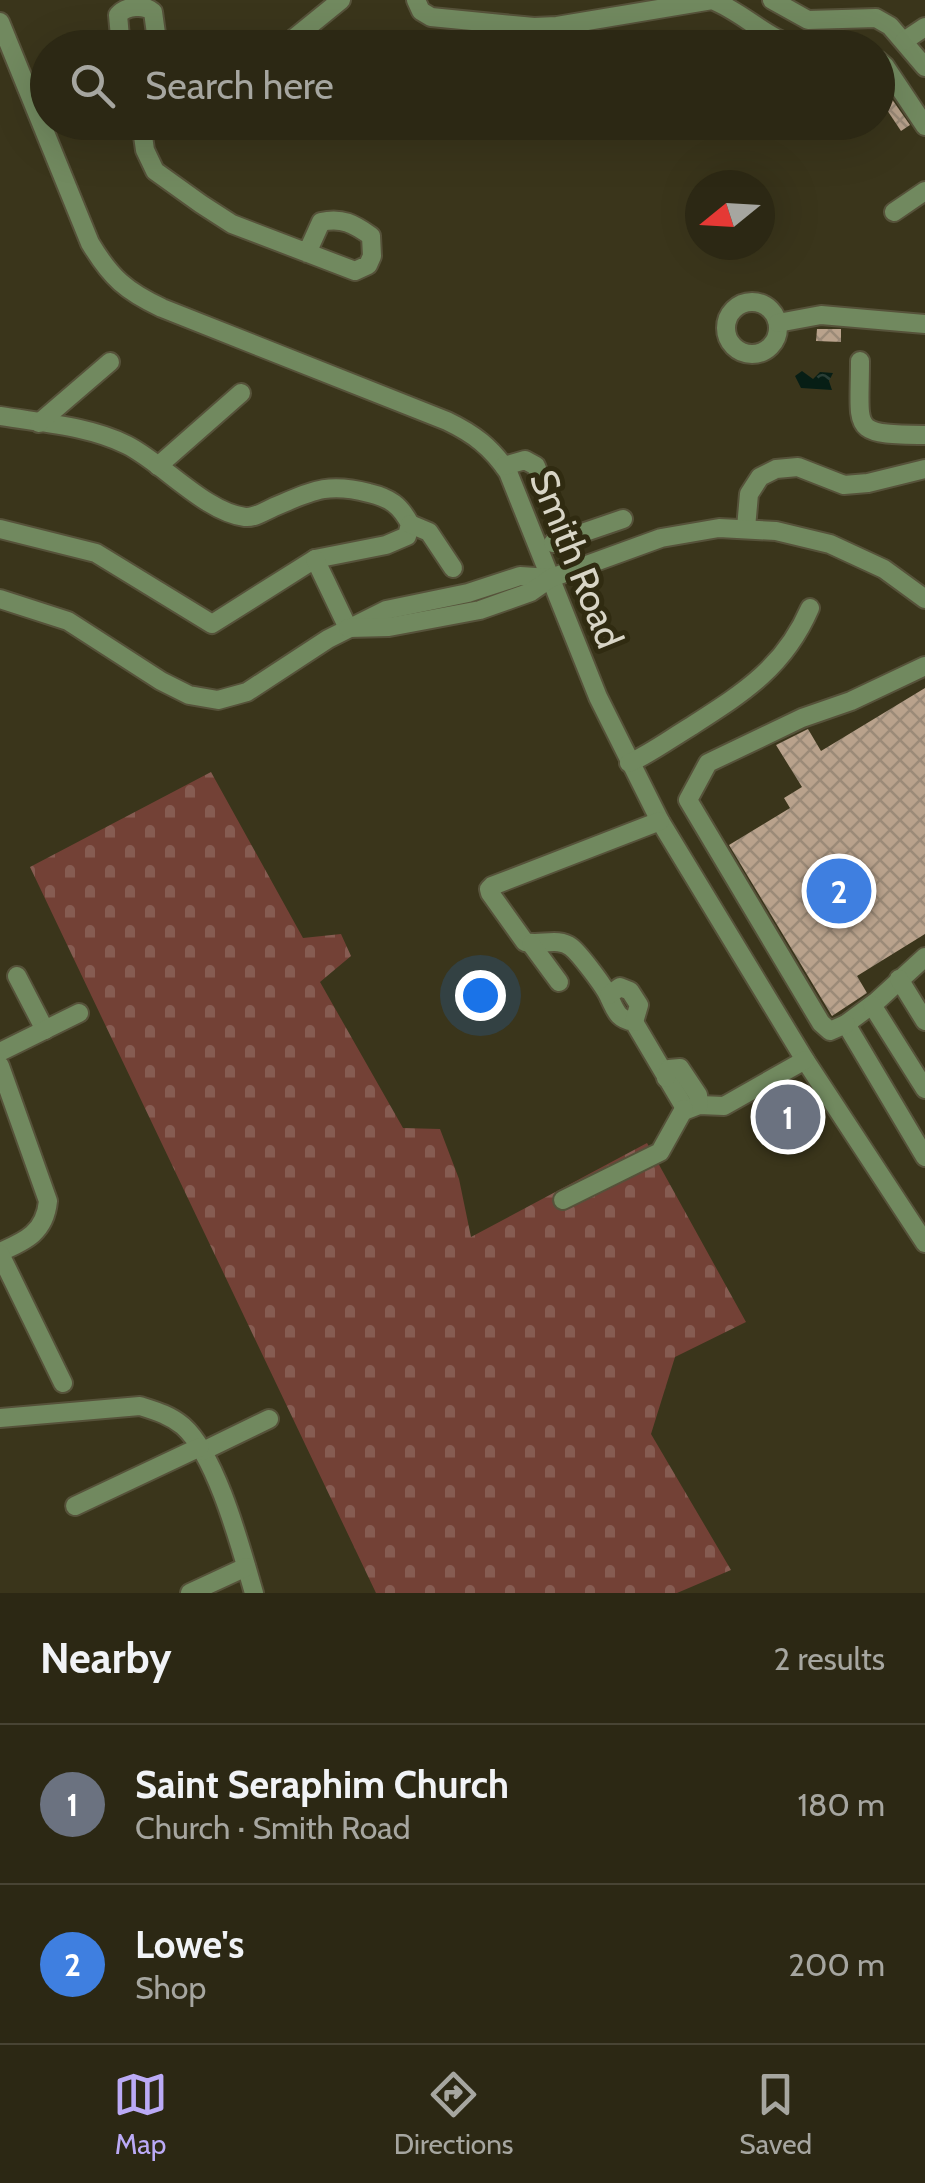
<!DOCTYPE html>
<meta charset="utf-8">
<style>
:root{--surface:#2c2814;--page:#34301d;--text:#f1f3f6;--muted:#a6a6a0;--line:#484434;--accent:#bbaaf6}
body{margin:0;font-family:Cabin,sans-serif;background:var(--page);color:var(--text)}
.compass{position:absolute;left:685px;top:170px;width:90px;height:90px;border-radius:50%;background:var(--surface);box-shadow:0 10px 40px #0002;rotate:252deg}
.you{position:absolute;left:480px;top:995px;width:35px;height:35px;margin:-25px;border:8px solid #fff;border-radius:50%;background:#1a73e8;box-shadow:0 0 0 15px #1a73e833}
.badge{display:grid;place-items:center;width:65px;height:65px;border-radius:50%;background:var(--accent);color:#fff;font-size:32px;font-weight:700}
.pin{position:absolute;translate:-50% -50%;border:5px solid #fff;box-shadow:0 2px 10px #0006}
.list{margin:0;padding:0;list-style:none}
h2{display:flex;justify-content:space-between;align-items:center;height:130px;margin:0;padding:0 40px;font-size:42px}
h2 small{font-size:32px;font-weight:400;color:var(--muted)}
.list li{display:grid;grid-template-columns:65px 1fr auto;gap:30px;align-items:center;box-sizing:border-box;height:160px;padding:0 40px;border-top:2px solid var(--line)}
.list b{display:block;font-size:38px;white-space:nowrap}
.list p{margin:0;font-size:32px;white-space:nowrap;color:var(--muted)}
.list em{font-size:32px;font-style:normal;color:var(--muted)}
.icon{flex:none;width:55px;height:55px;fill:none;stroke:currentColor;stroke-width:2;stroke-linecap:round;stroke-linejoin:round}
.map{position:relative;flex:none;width:925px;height:1593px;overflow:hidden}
.search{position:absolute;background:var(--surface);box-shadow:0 10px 40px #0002;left:30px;right:30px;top:30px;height:110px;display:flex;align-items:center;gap:25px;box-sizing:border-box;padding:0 35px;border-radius:55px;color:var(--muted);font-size:38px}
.sheet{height:450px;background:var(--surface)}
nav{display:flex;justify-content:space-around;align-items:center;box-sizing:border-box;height:140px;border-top:2px solid var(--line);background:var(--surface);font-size:28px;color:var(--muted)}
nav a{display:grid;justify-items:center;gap:5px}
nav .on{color:var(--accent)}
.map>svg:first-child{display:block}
.cemetery{fill:url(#cemetery-stones)}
.water{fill:url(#water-ripples)}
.building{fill:url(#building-cross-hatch)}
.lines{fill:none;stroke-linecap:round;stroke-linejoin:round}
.minor-casing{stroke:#56523a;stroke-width:22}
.minor{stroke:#71895f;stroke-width:18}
.labels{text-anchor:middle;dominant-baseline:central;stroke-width:10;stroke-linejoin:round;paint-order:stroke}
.street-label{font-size:38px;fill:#d8d5c6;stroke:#302b11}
</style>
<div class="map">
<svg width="925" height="1593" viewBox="0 0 925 1593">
<defs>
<pattern id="cemetery-stones" width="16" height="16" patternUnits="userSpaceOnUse" patternTransform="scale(2.5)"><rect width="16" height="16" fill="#734136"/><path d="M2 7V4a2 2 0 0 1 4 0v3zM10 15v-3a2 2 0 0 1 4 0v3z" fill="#865c52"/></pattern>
<pattern id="water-ripples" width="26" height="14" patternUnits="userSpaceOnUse" patternTransform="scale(2.5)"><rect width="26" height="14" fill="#071e15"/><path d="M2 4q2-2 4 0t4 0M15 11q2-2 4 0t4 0" fill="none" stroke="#2a3e36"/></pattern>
<pattern id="building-cross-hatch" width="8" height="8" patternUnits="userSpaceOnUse" patternTransform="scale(2.5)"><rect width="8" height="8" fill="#b9a28c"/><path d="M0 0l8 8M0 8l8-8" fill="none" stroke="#9b8a78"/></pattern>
</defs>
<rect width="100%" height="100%" fill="#3a351b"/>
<path class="cemetery" d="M 211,772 L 303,938 L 341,934 L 351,956 L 320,982 L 403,1128 L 440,1129 L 459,1179 L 471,1237 L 647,1143 L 746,1322 L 675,1357 L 651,1434 L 731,1570 L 677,1593 L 376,1593 L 30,867 Z"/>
<path class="water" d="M 802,371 L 813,379 L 820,372 L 833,373 L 829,381 L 832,390 L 801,388 L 795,376 Z"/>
<g class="building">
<path d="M 889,95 L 910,125 L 901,131 L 881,101 Z"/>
<path d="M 817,329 L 841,329 L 841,342 L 816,341 Z"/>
<path d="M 925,688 L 925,934 L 857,976 L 867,993 L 832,1016 L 729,845 L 790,808 L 784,798 L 802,787 L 776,745 L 808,729 L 821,751 Z"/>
</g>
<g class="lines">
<defs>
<g id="minor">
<path d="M 416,0 L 421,11 L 431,17 L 534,27 L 557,26 L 712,0 C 745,13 769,42 804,48"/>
<path d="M 772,0 L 808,20 L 876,18 L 890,26 L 925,67"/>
<path d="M 0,22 L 90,243 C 111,278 126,291 162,308 L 447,421 C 474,434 491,447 508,472 L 598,697 L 660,821 L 805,1060 L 925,1243"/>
<path d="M 904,41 L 925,27"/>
<path d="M 121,48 L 118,15 C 126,6 144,4 153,12 L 158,48"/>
<path d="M 282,48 L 341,0"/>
<path d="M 878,60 L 885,66 L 925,126"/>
<path d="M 141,122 L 145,150 L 155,171 L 201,204 L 232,224 L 355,271 L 368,265 L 372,256 L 371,236 C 354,224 342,217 321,222 L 307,253"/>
<path d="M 894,212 L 925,191"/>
<circle cx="752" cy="328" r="26"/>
<path d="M 778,323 L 821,315 L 925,324"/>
<path d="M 860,361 C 860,432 849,434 925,435"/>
<path d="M 0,416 C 42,423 89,426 127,445 C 163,463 205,512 245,517 C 255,518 265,511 274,507 C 312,491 327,482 369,493 C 390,498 400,505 410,524 L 407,536 L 386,545 L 315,559 L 212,624 L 96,553 L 0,529"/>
<path d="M 39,423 L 110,362"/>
<path d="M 158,466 L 241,393"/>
<path d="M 504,466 L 525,460 L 536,466 L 563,539"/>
<path d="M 410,524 L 429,532 L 453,568"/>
<path d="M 746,528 L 749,494 L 760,477 L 776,469 L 798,467 L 844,485 L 868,483 L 925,469"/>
<path d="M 553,543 L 623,519"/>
<path d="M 315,559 L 348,628"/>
<path d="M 0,599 L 68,621 L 161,681 L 189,695 L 218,700 L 247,692 L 328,639 L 386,610 L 468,593 L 520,576 L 551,578"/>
<path d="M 348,628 L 389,627 L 480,610 L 531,592 L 551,578 L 661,538 L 719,528 L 776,531 L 830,544 L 884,569 L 925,599"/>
<path d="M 629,763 C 650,754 670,739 690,727 C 743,693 784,668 810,608"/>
<path d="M 660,821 L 492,886 L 489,889 L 490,893 L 525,942 C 540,946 558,937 571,947 C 579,953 605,987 609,997 C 616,1011 617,1019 634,1022 L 686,1110 L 699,1105 L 724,1106 L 805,1060"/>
<path d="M 531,944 L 559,982"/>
<path d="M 925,957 L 877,1001 L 846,1024 L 925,1157"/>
<path d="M 17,976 L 45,1030"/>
<path d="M 899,979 L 925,1021"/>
<path d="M 609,995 L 620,987 L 630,991 L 639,1005 L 634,1022"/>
<path d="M 872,1005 L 925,1089"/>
<path d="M 846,1024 L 830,1031 L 821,1023 L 688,800 L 708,763 L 802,718 L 851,701 L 925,666"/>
<path d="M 0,1052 L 79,1013"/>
<path d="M 0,1066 L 48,1201 C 45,1232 26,1241 0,1252"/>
<path d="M 666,1078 L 669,1069 L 680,1068 L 698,1095 L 699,1105"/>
<path d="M 563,1200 L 660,1152 L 684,1109"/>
<path d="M 0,1254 L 63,1383"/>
<path d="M 0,1418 L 140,1406 C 156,1411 170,1415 183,1426 C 217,1456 241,1549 254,1593"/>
<path d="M 203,1451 L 269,1419"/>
<path d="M 75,1506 L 200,1447"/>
<path d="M 190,1593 L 246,1567"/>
</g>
</defs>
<use href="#minor" class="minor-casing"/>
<use href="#minor" class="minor"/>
</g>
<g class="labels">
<g class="street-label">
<text transform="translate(577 559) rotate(68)">Smith Road</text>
</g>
</g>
</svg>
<svg class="compass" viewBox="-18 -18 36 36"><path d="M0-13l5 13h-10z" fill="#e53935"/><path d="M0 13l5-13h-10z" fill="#a6a6a0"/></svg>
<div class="you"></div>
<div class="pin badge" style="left:788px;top:1117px;background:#6b7280">1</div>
<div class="pin badge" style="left:839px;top:891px;background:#3f7fe0">2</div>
<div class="search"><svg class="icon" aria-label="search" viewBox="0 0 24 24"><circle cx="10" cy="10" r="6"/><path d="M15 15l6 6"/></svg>Search here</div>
</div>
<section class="sheet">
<h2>Nearby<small>2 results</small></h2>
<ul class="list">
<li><span class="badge" style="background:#6b7280">1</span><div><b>Saint Seraphim Church</b><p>Church · Smith Road</p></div><em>180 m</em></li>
<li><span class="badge" style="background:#3f7fe0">2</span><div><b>Lowe's</b><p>Shop</p></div><em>200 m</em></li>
</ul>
</section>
<nav>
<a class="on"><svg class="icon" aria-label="map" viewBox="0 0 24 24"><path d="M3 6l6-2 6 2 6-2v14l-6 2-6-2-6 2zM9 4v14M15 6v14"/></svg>Map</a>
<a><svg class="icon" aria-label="directions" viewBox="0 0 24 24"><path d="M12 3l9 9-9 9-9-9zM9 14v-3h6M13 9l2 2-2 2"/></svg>Directions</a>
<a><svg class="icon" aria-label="saved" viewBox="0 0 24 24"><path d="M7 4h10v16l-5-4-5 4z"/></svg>Saved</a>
</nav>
